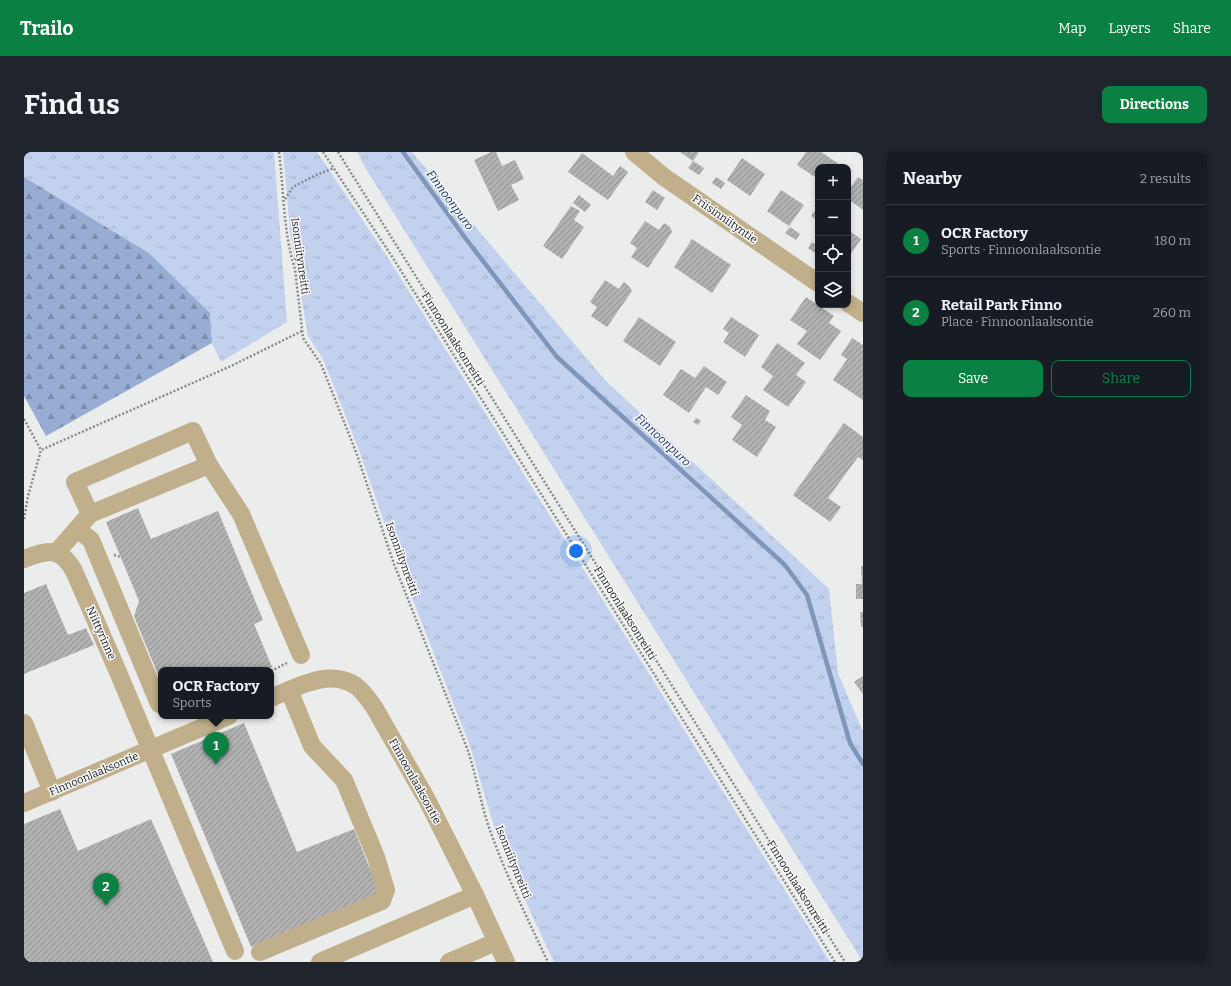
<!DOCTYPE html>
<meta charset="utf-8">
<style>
:root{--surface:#171b24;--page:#20242c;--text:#f1f3f6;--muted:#9ea1a6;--line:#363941;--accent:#0b8043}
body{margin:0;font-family:Bitter,serif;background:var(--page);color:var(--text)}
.controls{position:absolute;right:12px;top:12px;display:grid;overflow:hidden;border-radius:8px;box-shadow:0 2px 6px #0003}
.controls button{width:36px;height:36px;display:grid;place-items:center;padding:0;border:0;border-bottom:1px solid var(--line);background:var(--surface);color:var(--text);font:20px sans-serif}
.you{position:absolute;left:552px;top:399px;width:14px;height:14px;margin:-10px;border:3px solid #fff;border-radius:50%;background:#1a73e8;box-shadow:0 0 0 6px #1a73e833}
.badge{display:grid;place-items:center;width:26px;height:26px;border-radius:50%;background:var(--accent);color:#fff;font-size:13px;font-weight:700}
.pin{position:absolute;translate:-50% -33px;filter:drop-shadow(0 1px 2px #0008)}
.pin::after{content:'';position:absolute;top:21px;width:14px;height:12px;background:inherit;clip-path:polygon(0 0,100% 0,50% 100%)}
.popup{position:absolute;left:134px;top:515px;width:116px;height:52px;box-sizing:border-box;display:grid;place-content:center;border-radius:8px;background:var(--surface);filter:drop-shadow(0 1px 3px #0005);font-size:13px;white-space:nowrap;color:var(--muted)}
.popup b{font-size:15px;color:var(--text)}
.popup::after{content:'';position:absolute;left:50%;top:100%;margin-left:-8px;border:8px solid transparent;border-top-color:var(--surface)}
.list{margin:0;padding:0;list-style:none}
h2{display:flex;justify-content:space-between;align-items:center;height:52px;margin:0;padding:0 16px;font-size:17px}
h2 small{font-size:13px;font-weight:400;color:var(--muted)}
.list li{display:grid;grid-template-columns:26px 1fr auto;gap:12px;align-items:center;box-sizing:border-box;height:72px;padding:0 16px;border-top:1px solid var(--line)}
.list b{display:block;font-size:15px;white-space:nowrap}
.list p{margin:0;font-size:13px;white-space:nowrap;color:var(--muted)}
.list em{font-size:13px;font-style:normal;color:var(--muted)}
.actions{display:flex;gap:8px;padding:12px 16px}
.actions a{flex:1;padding:9px 0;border:1px solid var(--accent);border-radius:8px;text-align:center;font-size:14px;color:var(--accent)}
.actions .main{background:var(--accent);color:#fff}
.icon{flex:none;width:22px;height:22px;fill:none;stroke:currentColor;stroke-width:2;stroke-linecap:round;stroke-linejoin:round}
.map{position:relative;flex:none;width:839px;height:810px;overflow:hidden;border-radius:8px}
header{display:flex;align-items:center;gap:24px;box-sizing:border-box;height:56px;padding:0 20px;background:var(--accent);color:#fff}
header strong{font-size:19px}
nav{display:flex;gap:22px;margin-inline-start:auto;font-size:14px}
.intro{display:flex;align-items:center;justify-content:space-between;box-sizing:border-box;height:96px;padding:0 24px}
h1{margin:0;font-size:28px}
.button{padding:10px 18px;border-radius:8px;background:var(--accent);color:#fff;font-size:14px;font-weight:700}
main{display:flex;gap:24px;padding:0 24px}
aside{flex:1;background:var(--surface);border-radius:8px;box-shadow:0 2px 6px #0003}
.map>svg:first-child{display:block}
.grass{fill:url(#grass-tufts)}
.forest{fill:url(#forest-firs)}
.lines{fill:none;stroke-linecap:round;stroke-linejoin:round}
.stream{stroke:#7f96bb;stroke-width:4.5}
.building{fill:url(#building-hatch)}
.path{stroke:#898989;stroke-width:2.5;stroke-dasharray:2 2;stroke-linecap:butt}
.minor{stroke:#c0af8a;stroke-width:18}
.labels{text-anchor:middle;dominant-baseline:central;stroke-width:3;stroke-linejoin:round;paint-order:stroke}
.street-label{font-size:11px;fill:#242424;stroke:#f8f9fa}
.water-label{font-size:12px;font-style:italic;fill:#193767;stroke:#f8f9fa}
</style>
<header>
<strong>Trailo</strong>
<nav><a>Map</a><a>Layers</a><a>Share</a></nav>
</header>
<div class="intro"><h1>Find us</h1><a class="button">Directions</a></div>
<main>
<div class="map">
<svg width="839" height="810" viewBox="0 0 839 810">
<defs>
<pattern id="grass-tufts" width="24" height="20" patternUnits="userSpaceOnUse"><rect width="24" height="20" fill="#c2d2ee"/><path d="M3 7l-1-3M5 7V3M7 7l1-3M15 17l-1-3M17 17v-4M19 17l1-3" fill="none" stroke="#a7b4cc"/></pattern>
<pattern id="forest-firs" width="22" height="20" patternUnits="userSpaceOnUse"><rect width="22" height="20" fill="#97add3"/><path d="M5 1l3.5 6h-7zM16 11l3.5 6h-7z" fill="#7b8dab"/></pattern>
<pattern id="building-hatch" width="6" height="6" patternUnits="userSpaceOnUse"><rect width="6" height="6" fill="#b1b1b2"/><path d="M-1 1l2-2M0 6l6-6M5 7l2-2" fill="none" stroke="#909091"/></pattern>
</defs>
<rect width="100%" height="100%" fill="#ebecec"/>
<g class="grass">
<path d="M 0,0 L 250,0 L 263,170 L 197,210 L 188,191 L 186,161 L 125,101 L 0,25 Z"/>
<path d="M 259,0 L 293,0 L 364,106 L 806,810 L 530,810 L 491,727 L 472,681 L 446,594 L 374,410 L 335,298 L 299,207 L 284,184 L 266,79 Z"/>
<path d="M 333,0 L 388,0 L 581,228 L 805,437 L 814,521 L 839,580 L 839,810 L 342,17 Z"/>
</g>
<path class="forest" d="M 0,25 L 125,101 L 186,161 L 188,191 L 22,284 L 0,244 Z"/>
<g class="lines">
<path class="stream" d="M 379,0 L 442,87 L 533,205 L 761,413 L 783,443 L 826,591 L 839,612"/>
</g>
<g class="building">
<path d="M 467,0 L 472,0 L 478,14 L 491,8 L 500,27 L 487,33 L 495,48 L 474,59 L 450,8 Z"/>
<path d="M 656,0 L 675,0 L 669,9 Z"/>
<path d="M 782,0 L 797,0 L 818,14 L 794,15 L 794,27 L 773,13 Z"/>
<path d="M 558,1 L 589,24 L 596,14 L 604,20 L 584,48 L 544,20 Z"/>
<path d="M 718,6 L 741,22 L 726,44 L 703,28 Z"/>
<path d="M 669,9 L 680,16 L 675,23 L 664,16 Z"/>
<path d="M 692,25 L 701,31 L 697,37 L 688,31 Z"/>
<path d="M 834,25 L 839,28 L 839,58 L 824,47 L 824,39 Z"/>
<path d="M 629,38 L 641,46 L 633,58 L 621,50 Z"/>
<path d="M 757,38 L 780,53 L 765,74 L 743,59 Z"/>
<path d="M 555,43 L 567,53 L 561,60 L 549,51 Z"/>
<path d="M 794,48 L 794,69 L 787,64 L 793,56 L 790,54 Z"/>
<path d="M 547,54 L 556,59 L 550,68 L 560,75 L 538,107 L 519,94 Z"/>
<path d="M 621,69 L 635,78 L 640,71 L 646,75 L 648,80 L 624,116 L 607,105 L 613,96 L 606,91 Z"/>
<path d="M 766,75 L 776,82 L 772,88 L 761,81 Z"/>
<path d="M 824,78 L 837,87 L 824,106 Z"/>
<path d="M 668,87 L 707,113 L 688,141 L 650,115 Z"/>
<path d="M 788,90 L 794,94 L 794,103 L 784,96 Z"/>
<path d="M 581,128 L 595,137 L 600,130 L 605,134 L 608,139 L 583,175 L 567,164 L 573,155 L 566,150 Z"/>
<path d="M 782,145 L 810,164 L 805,171 L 817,179 L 796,208 L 773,192 L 783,179 L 766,168 Z"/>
<path d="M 615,165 L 652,190 L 636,214 L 599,189 Z"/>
<path d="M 707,165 L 735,183 L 721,205 L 699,190 L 705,181 L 699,177 Z"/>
<path d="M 828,186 L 839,193 L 839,248 L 809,228 L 823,207 L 817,203 Z"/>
<path d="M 753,191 L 781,211 L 772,223 L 782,230 L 764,255 L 739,238 L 749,224 L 737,215 Z"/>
<path d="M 680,214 L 703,230 L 694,243 L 682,235 L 665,261 L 639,243 L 657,217 L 671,226 Z"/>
<path d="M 722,243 L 746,259 L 741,268 L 752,275 L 733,305 L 708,288 L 718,273 L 707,265 Z"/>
<path d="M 672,266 L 677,269 L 674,273 L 669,270 Z"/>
<path d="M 820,271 L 839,285 L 839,308 L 834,305 L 804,346 L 817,355 L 806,370 L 769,343 Z"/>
<path d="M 114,356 L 127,387 L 194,359 L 239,468 L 230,472 L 248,515 L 240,518 L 137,518 L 137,530 L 110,464 L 115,449 L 82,370 Z"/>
<path d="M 837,414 L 839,414 L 839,432 L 838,432 Z"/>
<path d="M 22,432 L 44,483 L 62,476 L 70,493 L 0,522 L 0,441 Z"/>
<rect x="832" y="432" width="7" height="15"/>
<path d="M 836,460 L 839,460 L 839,475 L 837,475 Z"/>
<path d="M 839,524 L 839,542 L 830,530 Z"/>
<path d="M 220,571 L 273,700 L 330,677 L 356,742 L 227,795 L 147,602 Z"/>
<path d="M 36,657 L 54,699 L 127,667 L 189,810 L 0,810 L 0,672 Z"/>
</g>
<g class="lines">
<g class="path">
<path d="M 255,0 C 260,39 259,80 271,117 L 279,186 L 297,212 L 332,300 L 370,412 L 443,596 C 453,625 457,655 468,684 C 484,727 504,768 524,810"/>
<path d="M 299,0 L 367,103 L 811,810"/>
<path d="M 314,0 L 821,810"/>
<path d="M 261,47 L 269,35 L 292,23 L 310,16"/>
<path d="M 0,267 L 17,298"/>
<path d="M 0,367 L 4,344 L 17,298 L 207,214 L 278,179"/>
<path d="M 90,403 L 97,405"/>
<path d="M 247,519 L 263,511"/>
</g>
<g class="minor">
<path d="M 610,0 L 640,25 L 794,131"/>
<path d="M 824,151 L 839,161"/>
<path d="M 66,362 L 51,330 L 169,279 L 185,313"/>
<path d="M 53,377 L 67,388 L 135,552"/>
<path d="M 32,401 L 66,362 L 185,313 L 217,362 L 277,503"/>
<path d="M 0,407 C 24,398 36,394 50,419 L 94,520 L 211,799"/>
<path d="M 247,546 C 273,535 305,516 332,534 C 339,539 345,548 350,555 L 402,646 L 451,743 L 482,810"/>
<path d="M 0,571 L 28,640"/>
<path d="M 0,651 L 205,564"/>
<path d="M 236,800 L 358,749 L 362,738 L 352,705 L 320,628 L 288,594 L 265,538"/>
<path d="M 296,810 L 451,743"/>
<path d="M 425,810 L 472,790"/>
</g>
</g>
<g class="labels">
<g class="street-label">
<text transform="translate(701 67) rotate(35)">Friisinniityntie</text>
<text transform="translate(276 104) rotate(82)">Isonniitynreitti</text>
<text transform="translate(429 187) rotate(58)">Finnoonlaaksonreitti</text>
<text transform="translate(378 407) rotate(70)">Isonniitynreitti</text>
<text transform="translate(601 461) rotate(58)">Finnoonlaaksonreitti</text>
<text transform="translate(77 481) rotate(66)">Niittyrinne</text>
<text transform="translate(70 622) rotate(-23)">Finnoonlaaksontie</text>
<text transform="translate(391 629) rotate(61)">Finnoonlaaksontie</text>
<text transform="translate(489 710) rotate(68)">Isonniitynreitti</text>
<text transform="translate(774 735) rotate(58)">Finnoonlaaksonreitti</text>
</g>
<g class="water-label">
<text transform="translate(426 48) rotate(54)">Finnoonpuro</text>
<text transform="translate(639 288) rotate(43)">Finnoonpuro</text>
</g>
</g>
</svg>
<div class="controls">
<button>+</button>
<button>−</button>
<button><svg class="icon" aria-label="locate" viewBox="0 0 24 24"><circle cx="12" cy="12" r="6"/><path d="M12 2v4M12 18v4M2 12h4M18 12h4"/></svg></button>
<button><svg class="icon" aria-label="layers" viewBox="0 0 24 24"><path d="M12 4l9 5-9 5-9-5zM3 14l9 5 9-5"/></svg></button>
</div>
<div class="you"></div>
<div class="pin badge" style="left:192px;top:613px">1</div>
<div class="popup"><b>OCR Factory</b>Sports</div>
<div class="pin badge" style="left:82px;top:754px">2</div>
</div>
<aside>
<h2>Nearby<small>2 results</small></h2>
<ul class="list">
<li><span class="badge">1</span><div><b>OCR Factory</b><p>Sports · Finnoonlaaksontie</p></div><em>180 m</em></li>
<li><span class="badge">2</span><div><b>Retail Park Finno</b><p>Place · Finnoonlaaksontie</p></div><em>260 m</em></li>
</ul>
<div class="actions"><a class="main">Save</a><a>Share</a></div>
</aside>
</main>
